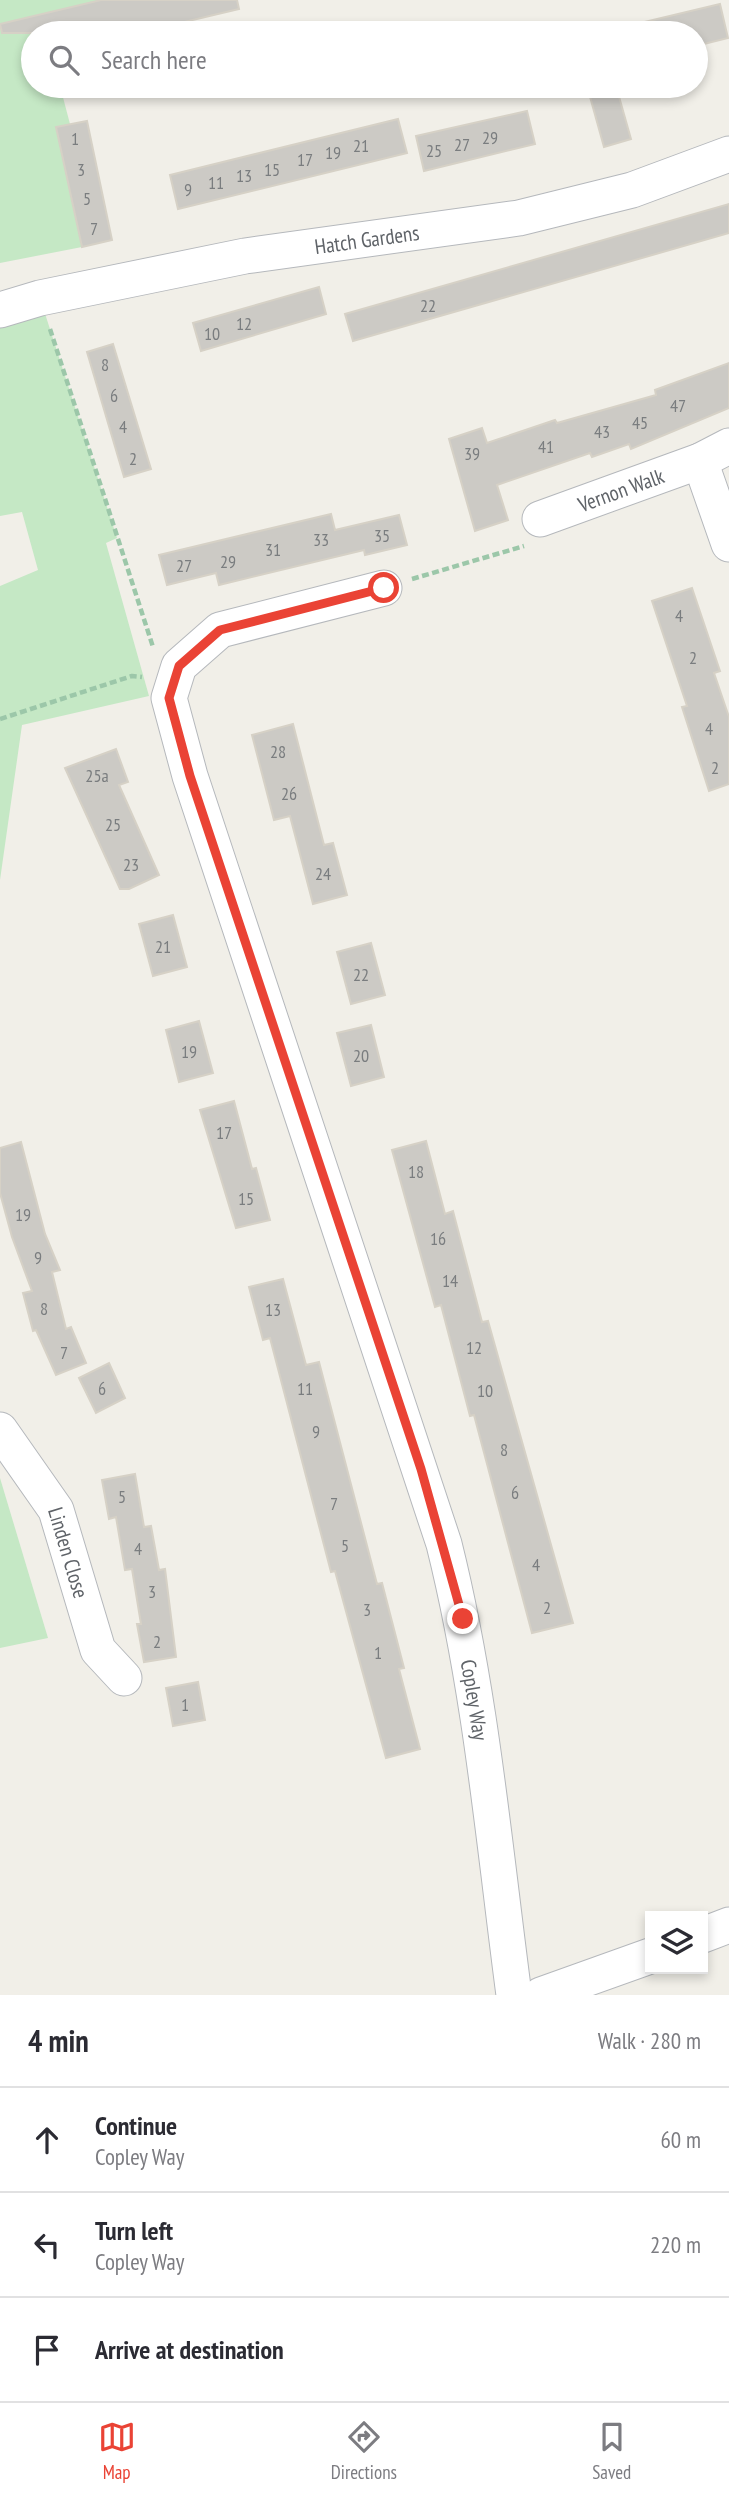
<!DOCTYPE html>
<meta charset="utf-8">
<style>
:root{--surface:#fff;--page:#f2f2f3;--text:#2b2b33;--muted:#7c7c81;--line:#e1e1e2;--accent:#ea4335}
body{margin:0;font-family:"PT Sans Narrow",sans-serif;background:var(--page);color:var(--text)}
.controls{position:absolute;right:21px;bottom:21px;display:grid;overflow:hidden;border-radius:0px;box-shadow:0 4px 10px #0003}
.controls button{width:63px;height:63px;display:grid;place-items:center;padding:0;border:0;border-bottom:2px solid var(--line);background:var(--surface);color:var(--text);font:35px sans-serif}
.stop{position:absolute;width:21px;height:21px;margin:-16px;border:5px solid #ea4335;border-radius:50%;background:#fff}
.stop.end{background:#ea4335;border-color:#fff;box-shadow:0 2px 7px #0008}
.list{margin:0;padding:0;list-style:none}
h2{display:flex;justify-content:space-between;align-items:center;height:91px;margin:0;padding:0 28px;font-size:30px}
h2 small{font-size:23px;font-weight:400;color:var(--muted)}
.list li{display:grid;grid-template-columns:46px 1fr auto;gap:21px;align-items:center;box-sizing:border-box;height:105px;padding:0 28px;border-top:2px solid var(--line)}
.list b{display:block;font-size:26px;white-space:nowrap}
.list p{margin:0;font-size:23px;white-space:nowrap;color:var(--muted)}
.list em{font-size:23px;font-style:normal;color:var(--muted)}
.icon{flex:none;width:38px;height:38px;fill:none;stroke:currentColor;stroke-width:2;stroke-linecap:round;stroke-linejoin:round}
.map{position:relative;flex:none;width:729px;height:1995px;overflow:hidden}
.search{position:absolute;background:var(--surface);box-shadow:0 4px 10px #0003;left:21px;right:21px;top:21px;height:77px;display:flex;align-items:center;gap:18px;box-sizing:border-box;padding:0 24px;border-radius:38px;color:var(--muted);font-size:26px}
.sheet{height:406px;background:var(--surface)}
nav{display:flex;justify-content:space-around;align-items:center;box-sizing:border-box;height:98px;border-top:2px solid var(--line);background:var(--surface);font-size:19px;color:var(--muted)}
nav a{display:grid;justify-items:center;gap:4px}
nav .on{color:var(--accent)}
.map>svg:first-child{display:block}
.green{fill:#c5e8c5}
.building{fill:#cccac5;stroke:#d6d1c6;stroke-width:2}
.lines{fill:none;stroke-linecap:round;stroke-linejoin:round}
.minor-casing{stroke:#b5b8bc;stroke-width:37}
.path{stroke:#9cc7a9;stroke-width:4.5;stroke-dasharray:7 3.5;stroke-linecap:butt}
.minor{stroke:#fff;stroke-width:35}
.route{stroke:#ea4335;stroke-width:9}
.labels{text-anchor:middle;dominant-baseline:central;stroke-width:5;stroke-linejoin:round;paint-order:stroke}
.number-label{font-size:18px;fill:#7a7d7f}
.street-label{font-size:21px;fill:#5f6368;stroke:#fff}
</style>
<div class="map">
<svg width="729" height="1995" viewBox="0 0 729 1995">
<rect width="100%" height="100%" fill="#f1efe8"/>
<g class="green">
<path d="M 0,0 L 101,0 L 42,15 L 46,33 L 33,33 L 33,86 L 60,86 L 70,124 L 57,127 L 82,247 L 0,263 Z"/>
<path d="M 40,298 L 117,538 L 106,543 L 149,696 L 22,725 L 0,880 L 0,586 L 38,570 L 22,512 L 0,516 L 0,310 Z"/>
<path d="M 0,1478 L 48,1638 L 0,1648 Z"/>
</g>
<g class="building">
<path d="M 101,0 L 237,0 L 239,9 L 138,33 L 2,33 L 0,24 Z"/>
<path d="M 720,4 L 728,38 L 696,46 L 696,33 L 637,33 L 636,24 Z"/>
<path d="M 587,86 L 616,86 L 631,139 L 604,147 Z"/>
<path d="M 527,111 L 535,144 L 424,171 L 416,136 Z"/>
<path d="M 398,119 L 407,153 L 178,209 L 170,175 Z"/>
<path d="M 87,121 L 112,240 L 82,247 L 56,127 Z"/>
<path d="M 729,204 L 729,233 L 353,341 L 345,314 Z"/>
<path d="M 319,287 L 326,314 L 201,351 L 193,323 Z"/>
<path d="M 113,344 L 151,469 L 124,477 L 87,352 Z"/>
<path d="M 729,363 L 729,408 L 631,449 L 629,444 L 592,457 L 590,453 L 497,485 L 508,520 L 475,531 L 449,439 L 482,428 L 487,443 L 555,420 L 557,423 L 656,395 L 655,390 Z"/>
<path d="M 331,514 L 335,530 L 399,515 L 407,545 L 365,555 L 364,550 L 219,585 L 216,573 L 167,585 L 159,555 Z"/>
<path d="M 692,588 L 720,671 L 714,673 L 729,717 L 729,784 L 709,791 L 682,707 L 687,706 L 652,601 Z"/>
<path d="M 293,724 L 324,845 L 333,843 L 347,895 L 313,904 L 290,816 L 274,820 L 252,735 Z"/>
<path d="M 116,749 L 128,782 L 119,785 L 159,875 L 129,889 L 120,889 L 65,768 Z"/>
<path d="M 173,915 L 187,967 L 153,976 L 139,924 Z"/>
<path d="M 371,943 L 385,995 L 351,1004 L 337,952 Z"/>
<path d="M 199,1021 L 213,1073 L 179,1082 L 166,1030 Z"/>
<path d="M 371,1025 L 384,1077 L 351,1086 L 337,1033 Z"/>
<path d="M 234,1101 L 252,1169 L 256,1168 L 270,1220 L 236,1228 L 200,1110 Z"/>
<path d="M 426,1141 L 445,1214 L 453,1211 L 482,1322 L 488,1321 L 573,1623 L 532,1633 L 474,1415 L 470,1416 L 441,1305 L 435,1307 L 392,1150 Z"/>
<path d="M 21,1142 L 45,1234 L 60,1270 L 52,1272 L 66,1329 L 71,1327 L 86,1363 L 56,1375 L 36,1330 L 33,1331 L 23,1293 L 32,1291 L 12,1237 L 0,1193 L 0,1148 Z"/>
<path d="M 283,1279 L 306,1365 L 319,1362 L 377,1584 L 382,1583 L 404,1668 L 399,1669 L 420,1749 L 386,1758 L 335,1571 L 331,1572 L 270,1338 L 263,1340 L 249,1287 Z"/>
<path d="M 109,1363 L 125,1398 L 96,1413 L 79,1378 Z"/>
<path d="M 135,1474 L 144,1527 L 151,1526 L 159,1570 L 165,1569 L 176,1657 L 144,1662 L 137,1624 L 141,1624 L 132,1569 L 125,1570 L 116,1517 L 109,1519 L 102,1480 Z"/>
<path d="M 198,1682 L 205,1720 L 173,1726 L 166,1688 Z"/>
</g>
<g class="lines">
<defs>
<g id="minor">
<path id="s1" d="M 0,310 L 40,298 L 245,256 L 519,218 L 632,190 L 729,154"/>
<path d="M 700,461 L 729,544"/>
<path id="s2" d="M 540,519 L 700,461 L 729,446"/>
<path id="s3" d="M 384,588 L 220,630 L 179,666 L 169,698 L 190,776 L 444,1544 C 481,1692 494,1844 514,1995"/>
<path id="s4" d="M 0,1430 L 56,1510 L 98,1650 L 124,1678"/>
<path d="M 703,1935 L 729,1925"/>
<path d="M 541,1995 L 650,1956"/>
</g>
</defs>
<use href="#minor" class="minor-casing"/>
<g class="path">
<path d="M 50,329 L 153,647"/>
<path d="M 412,579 L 524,546"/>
<path d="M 0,719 L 132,676 L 142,677"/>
</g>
<use href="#minor" class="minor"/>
</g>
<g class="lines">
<path class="route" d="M 384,588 L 220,630 L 179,666 L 169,698 L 190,776 L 421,1469 L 463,1619"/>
</g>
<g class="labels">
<g class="number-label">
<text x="490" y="137">29</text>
<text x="75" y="138">1</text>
<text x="462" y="144">27</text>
<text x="361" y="145">21</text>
<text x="434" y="150">25</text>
<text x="333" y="152">19</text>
<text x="305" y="159">17</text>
<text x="81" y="169">3</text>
<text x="272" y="169">15</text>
<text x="244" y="175">13</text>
<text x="216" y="182">11</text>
<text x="188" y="189">9</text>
<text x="87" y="198">5</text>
<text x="94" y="228">7</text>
<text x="428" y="305">22</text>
<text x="244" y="323">12</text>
<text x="212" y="333">10</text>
<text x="105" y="364">8</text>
<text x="114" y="395">6</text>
<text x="678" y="405">47</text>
<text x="640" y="422">45</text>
<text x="123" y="426">4</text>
<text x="602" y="431">43</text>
<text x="546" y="446">41</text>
<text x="472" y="453">39</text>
<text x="133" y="458">2</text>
<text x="382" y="535">35</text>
<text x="321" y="539">33</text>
<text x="273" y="549">31</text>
<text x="228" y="561">29</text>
<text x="184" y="565">27</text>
<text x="679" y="615">4</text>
<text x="693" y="657">2</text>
<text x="709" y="728">4</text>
<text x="278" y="751">28</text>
<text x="715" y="767">2</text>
<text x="97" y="775">25a</text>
<text x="289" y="793">26</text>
<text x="113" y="824">25</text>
<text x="131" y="864">23</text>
<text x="323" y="873">24</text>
<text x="163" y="946">21</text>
<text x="361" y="974">22</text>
<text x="189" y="1051">19</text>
<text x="361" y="1055">20</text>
<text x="224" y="1132">17</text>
<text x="416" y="1171">18</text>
<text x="246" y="1198">15</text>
<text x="23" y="1214">19</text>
<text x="438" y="1238">16</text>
<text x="38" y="1257">9</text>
<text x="450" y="1280">14</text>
<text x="44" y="1308">8</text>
<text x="273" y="1309">13</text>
<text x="474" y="1347">12</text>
<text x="64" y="1352">7</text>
<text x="102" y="1388">6</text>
<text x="305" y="1388">11</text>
<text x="485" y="1390">10</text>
<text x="316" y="1431">9</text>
<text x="504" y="1449">8</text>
<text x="515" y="1492">6</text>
<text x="122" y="1496">5</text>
<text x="334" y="1503">7</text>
<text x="345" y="1545">5</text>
<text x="138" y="1548">4</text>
<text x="536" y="1564">4</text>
<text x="152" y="1591">3</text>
<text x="547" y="1607">2</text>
<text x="367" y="1609">3</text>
<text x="157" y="1641">2</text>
<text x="378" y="1652">1</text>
<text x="185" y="1704">1</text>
</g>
<g class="street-label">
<text stroke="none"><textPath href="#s1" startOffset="374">Hatch Gardens</textPath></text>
<text stroke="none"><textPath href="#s2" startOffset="86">Vernon Walk</textPath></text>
<text stroke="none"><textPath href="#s4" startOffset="142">Linden Close</textPath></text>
<text stroke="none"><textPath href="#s3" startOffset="1306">Copley Way</textPath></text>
</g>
</g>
</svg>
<div class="controls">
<button><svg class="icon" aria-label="layers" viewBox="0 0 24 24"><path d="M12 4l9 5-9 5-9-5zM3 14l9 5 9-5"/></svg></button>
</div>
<div class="stop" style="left:384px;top:588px"></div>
<div class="stop end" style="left:463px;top:1619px"></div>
<div class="search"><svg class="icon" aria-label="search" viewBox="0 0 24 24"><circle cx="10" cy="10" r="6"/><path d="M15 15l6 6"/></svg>Search here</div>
</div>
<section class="sheet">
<h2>4 min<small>Walk · 280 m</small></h2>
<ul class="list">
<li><svg class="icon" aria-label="ahead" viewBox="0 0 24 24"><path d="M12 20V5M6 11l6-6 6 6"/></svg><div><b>Continue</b><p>Copley Way</p></div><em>60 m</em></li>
<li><svg class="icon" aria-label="left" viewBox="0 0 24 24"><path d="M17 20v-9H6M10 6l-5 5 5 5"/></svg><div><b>Turn left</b><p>Copley Way</p></div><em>220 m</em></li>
<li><svg class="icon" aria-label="arrive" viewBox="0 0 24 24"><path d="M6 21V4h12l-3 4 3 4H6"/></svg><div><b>Arrive at destination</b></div></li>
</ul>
</section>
<nav>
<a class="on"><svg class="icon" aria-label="map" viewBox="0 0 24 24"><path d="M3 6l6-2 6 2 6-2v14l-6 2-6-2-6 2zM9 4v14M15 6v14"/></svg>Map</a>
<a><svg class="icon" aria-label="directions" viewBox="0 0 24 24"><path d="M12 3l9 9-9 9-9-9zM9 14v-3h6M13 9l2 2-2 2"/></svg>Directions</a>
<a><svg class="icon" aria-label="saved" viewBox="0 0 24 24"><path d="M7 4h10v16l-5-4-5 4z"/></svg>Saved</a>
</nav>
